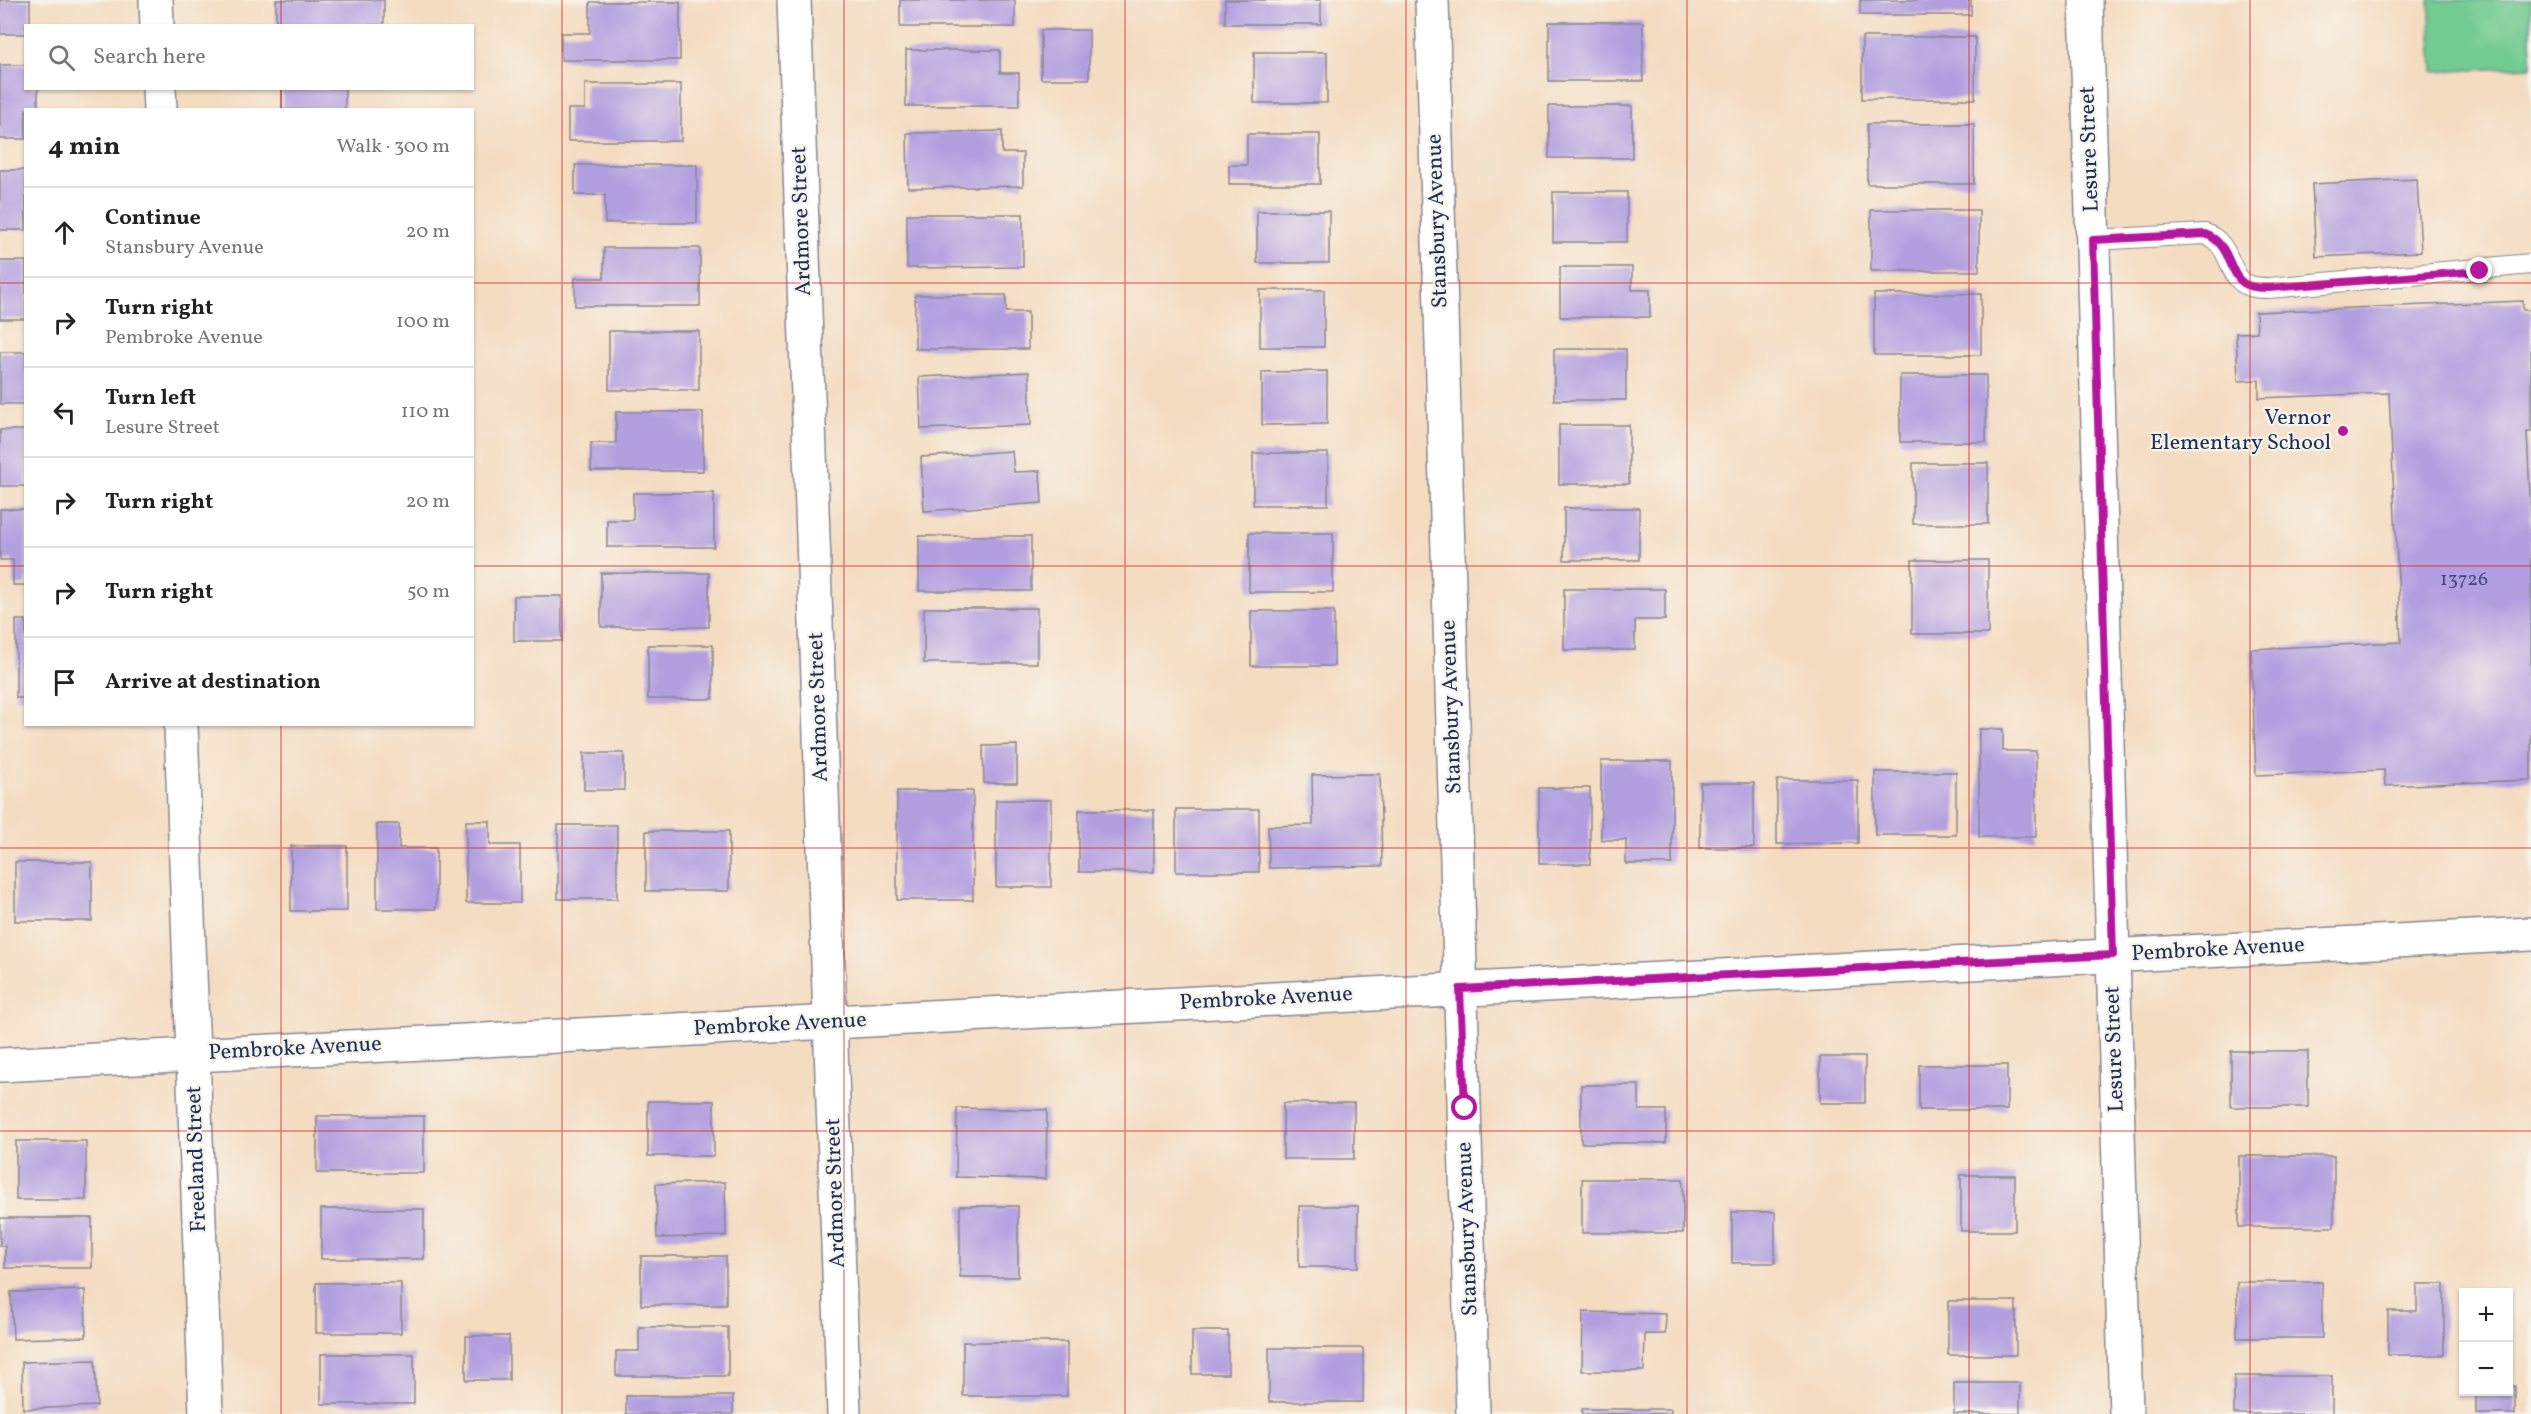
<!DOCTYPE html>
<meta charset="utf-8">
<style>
:root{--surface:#fff;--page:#f2f2f2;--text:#222;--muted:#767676;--line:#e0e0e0}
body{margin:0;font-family:Vollkorn,serif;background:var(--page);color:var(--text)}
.controls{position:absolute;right:18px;bottom:18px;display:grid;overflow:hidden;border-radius:0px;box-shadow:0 2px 4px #0004}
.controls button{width:54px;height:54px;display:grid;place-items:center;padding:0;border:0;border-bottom:2px solid var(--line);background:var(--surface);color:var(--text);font:30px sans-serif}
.stop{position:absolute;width:18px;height:18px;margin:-14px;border:4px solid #b5179e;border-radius:50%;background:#fff}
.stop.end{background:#b5179e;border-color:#fff;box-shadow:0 2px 6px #0008}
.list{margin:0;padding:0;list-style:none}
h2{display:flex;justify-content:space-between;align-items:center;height:78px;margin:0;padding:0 24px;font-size:26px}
h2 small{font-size:20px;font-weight:400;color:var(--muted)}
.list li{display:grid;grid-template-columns:39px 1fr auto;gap:18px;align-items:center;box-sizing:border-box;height:90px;padding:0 24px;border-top:2px solid var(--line)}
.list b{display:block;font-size:22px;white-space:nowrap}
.list p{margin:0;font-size:20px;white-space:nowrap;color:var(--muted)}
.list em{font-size:20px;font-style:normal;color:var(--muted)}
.icon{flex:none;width:33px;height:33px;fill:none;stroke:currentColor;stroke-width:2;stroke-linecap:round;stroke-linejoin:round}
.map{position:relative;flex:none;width:2531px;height:1414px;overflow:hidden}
.search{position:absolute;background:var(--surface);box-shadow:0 2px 4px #0004;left:24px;top:24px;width:450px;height:66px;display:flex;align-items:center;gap:15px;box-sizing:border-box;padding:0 21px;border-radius:0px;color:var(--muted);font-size:22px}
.panel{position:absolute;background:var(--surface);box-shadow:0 2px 4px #0004;left:24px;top:108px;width:450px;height:618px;border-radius:0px}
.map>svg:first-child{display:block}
.green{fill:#72cb91;stroke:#467d78;stroke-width:1.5}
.building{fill:#b29fe0}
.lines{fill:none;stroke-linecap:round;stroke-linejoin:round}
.service-casing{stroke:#888690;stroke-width:22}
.minor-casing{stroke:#888690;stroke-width:36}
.tertiary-casing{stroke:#888690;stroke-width:36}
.service{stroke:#fff;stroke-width:20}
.minor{stroke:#fff;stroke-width:33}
.tertiary{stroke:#fff;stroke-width:33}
.route{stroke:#b5179e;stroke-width:8}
.grid{fill:none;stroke:#d62828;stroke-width:1.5;stroke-opacity:0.55}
.poi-dot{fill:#b5179e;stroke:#f7f3e8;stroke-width:2}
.labels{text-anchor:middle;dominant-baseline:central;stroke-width:4.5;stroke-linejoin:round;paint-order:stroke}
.number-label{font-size:20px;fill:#414b7e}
.street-label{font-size:22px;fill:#1b2f5e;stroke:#f7f3e8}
.poi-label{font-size:22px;fill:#1b2f5e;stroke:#f7f3e8;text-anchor:end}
</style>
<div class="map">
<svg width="2531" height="1414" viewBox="0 0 2531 1414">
<rect width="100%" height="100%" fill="#f7f3e8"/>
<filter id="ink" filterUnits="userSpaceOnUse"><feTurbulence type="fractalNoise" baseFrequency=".0167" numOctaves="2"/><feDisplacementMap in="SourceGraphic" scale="12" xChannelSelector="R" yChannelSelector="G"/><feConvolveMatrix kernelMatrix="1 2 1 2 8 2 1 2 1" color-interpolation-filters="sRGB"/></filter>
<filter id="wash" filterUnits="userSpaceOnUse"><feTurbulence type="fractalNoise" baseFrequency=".008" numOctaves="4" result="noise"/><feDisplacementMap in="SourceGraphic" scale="24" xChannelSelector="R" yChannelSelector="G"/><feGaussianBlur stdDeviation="1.35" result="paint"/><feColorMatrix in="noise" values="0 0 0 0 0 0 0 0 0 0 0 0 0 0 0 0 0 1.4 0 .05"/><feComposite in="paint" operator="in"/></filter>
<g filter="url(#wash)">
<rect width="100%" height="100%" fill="#f4dcc1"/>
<path class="green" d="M 2429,0 L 2531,0 L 2531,67 L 2433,72 Z"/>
<g id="blocks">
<g class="building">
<path d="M 0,0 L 30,0 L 30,26 L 26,26 L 26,34 L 0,34 Z"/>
<rect x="276" y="0" width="108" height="25"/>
<rect x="900" y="0" width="115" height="27"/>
<rect x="1225" y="0" width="96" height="24"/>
<rect x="1860" y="0" width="111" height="15"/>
<path d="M 590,2 L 680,2 L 680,60 L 561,60 L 561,33 L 590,33 Z"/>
<rect x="1549" y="22" width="94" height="59"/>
<rect x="1041" y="30" width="48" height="49"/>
<rect x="1862" y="37" width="113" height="62"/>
<path d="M 906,50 L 1000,50 L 1000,73 L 1019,73 L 1019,106 L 906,106 Z"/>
<rect x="1254" y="52" width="73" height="51"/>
<path d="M 0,65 L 26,65 L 26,88 L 38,88 L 38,110 L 26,110 L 26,139 L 0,139 Z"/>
<path d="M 585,84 L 681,84 L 681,141 L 568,141 L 568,109 L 585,109 Z"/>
<rect x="282" y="88" width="63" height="22"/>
<rect x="1549" y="106" width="83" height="52"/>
<rect x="1867" y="124" width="107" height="60"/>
<path d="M 1002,131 L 1002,153 L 1023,153 L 1023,186 L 908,188 L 907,133 Z"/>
<path d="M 1247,134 L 1320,134 L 1320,184 L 1229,184 L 1229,165 L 1247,165 Z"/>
<path d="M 575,165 L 697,165 L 697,223 L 605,223 L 605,195 L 575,195 Z"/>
<rect x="0" y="170" width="26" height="60"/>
<path d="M 2417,179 L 2421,252 L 2316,257 L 2312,184 Z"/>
<rect x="1553" y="192" width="74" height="50"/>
<rect x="1871" y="210" width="108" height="61"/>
<rect x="1257" y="211" width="72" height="52"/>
<path d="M 907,214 L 1023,214 L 1023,267 L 907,268 Z"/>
<path d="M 604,248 L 700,248 L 700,306 L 575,306 L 575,278 L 604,278 Z"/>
<rect x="0" y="261" width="26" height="58"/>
<path d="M 1560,267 L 1632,267 L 1632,290 L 1650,290 L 1650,317 L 1560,317 Z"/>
<rect x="1260" y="290" width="64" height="57"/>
<rect x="1874" y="294" width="107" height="61"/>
<path d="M 915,295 L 1006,295 L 1006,312 L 1028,312 L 1028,349 L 915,349 Z"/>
<path d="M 2523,301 L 2523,310 L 2531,310 L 2531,432 L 2527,432 L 2531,517 L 2531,780 L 2385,786 L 2384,770 L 2256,775 L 2251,649 L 2401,642 L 2389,393 L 2259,398 L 2259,380 L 2238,381 L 2236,333 L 2257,332 L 2256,312 Z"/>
<rect x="609" y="331" width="90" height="59"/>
<rect x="1554" y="349" width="72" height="51"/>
<rect x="0" y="352" width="26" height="52"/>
<path d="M 1327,371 L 1327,424 L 1262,425 L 1262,372 Z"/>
<path d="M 1029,372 L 1031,425 L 921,429 L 919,377 Z"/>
<rect x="1900" y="375" width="86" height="67"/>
<path d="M 616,412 L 703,412 L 703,471 L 591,471 L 591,443 L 616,443 Z"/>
<rect x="1559" y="425" width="70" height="59"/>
<rect x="0" y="430" width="26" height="56"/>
<path d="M 1012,451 L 1014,472 L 1040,471 L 1042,503 L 924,511 L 921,457 Z"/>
<rect x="1253" y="453" width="75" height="52"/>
<rect x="1913" y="463" width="75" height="61"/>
<path d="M 633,493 L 714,493 L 714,547 L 607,547 L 607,520 L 633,520 Z"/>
<rect x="1564" y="508" width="75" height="52"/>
<path d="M 0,509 L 26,509 L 26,585 L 13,585 L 13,560 L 0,560 Z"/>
<rect x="1249" y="533" width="84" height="59"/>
<rect x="919" y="536" width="112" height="55"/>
<rect x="1912" y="560" width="76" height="74"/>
<rect x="601" y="573" width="108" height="54"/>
<path d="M 1564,589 L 1665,589 L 1665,620 L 1635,620 L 1635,650 L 1564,650 Z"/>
<rect x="514" y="596" width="48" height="45"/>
<rect x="924" y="608" width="113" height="55"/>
<rect x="1251" y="611" width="83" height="55"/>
<rect x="16" y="620" width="10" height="78"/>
<rect x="648" y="645" width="65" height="54"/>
<path d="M 1979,729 L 2003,729 L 2003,751 L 2036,751 L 2036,837 L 1979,837 Z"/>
<path d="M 1017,745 L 1017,783 L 984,783 L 983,746 Z"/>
<rect x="584" y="753" width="40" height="37"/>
<path d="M 1601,761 L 1672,761 L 1672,864 L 1626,864 L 1626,840 L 1601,840 Z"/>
<rect x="1875" y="772" width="81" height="63"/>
<path d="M 1380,774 L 1382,866 L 1269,868 L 1268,826 L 1313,825 L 1312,775 Z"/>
<path d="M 1777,780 L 1858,780 L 1858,843 L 1777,844 Z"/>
<rect x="1700" y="783" width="54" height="65"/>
<rect x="1539" y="788" width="51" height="76"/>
<rect x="897" y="791" width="76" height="109"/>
<rect x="996" y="800" width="55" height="87"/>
<rect x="1176" y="809" width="83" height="63"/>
<rect x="1079" y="810" width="75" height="62"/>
<path d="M 466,821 L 490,821 L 490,845 L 520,845 L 520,903 L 466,903 Z"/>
<path d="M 377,824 L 399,824 L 399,848 L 436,848 L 436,909 L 377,909 Z"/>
<rect x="558" y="825" width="59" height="74"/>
<rect x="646" y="831" width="83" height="60"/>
<rect x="291" y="846" width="56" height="65"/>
<rect x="15" y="862" width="77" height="59"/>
<rect x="2231" y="1051" width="77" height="56"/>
<rect x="1820" y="1057" width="45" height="46"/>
<rect x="1919" y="1065" width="88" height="45"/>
<path d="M 1581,1085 L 1639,1085 L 1639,1110 L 1666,1110 L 1666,1143 L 1581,1143 Z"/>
<rect x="648" y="1101" width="66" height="55"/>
<rect x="1283" y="1103" width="71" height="56"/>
<path d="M 957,1108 L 1047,1110 L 1046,1179 L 956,1177 Z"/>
<rect x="317" y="1116" width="107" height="57"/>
<rect x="16" y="1141" width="70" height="59"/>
<rect x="2239" y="1156" width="95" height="71"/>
<rect x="1961" y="1175" width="54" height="56"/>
<rect x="1582" y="1179" width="101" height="54"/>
<path d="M 725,1182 L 726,1236 L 657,1238 L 656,1184 Z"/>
<rect x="960" y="1206" width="58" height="71"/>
<rect x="1299" y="1206" width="59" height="61"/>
<rect x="321" y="1209" width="103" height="50"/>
<rect x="1732" y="1212" width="43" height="51"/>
<path d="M 0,1218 L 92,1218 L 92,1268 L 5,1268 L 5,1246 L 0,1246 Z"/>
<rect x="641" y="1256" width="85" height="49"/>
<rect x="2237" y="1282" width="85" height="56"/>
<rect x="316" y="1283" width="85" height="50"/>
<path d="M 2417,1284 L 2444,1284 L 2444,1355 L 2388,1355 L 2388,1311 L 2417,1311 Z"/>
<path d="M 85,1290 L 86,1337 L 13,1339 L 11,1292 Z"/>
<rect x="1948" y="1301" width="68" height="54"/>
<path d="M 1583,1312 L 1666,1314 L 1665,1334 L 1645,1334 L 1644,1371 L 1582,1371 Z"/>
<path d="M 639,1327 L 728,1327 L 728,1376 L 616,1376 L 616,1351 L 639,1351 Z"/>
<rect x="1192" y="1331" width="36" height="43"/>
<rect x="466" y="1336" width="43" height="44"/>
<rect x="963" y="1342" width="104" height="54"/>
<rect x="1269" y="1348" width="94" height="54"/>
<rect x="321" y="1354" width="93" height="50"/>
<path d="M 95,1360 L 97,1406 L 23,1409 L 22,1362 Z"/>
<rect x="2234" y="1376" width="98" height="38"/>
<rect x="1954" y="1383" width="66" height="31"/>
<path d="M 2508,1386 L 2515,1386 L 2515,1414 L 2476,1414 L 2476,1392 L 2508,1392 Z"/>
<rect x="626" y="1396" width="107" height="18"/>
<rect x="1582" y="1409" width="89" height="5"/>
</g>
</g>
</g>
<g filter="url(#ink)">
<use href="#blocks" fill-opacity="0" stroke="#888690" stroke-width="1.5"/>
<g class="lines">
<defs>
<path id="service" d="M 2093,240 L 2205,234 C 2234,244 2227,280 2250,286 C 2256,288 2263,288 2269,288 L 2531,264"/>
<g id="minor">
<path d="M 156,0 L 157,26"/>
<path d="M 794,0 L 844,1414"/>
<path d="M 1432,0 L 1473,1414"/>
<path d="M 2086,0 L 2126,1414"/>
<path d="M 159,88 L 160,110"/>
<path d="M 181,724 L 206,1414"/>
</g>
<path id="tertiary" d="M 0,1065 L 2531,934"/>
</defs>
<use href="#service" class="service-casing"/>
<use href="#minor" class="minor-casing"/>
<use href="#tertiary" class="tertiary-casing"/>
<use href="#service" class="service"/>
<use href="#minor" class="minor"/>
<use href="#tertiary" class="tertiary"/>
</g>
</g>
<g class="lines" filter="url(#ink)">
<path class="route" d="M 1465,1108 L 1460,989 L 2113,955 L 2093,240 L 2205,234 C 2234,244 2227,280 2250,286 C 2256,288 2263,288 2269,288 L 2480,271"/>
</g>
<path class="grid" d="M 281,0 L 281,26M 562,0 L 562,1414M 844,0 L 844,1414M 1125,0 L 1125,1414M 1406,0 L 1406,1414M 1687,0 L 1687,1414M 1969,0 L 1969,1414M 2250,0 L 2250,1414M 281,88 L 281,110M 0,283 L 26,283M 472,283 L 2531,283M 0,566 L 26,566M 472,566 L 2531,566M 281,724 L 281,1414M 0,848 L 2531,848M 0,1131 L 2531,1131"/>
<circle class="poi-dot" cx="2343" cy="431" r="6"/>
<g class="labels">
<g class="number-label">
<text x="2464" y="580">13726</text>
</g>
<g class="street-label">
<text transform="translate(2090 149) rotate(-92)">Lesure Street</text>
<text transform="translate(802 221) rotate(-92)">Ardmore Street</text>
<text transform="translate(1438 221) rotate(-92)">Stansbury Avenue</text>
<text transform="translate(819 707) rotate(-92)">Ardmore Street</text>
<text transform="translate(1452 707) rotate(-92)">Stansbury Avenue</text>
<text transform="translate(2218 950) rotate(-3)">Pembroke Avenue</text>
<text transform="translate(1266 999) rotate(-3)">Pembroke Avenue</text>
<text transform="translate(780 1025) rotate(-3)">Pembroke Avenue</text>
<text transform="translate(295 1049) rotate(-3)">Pembroke Avenue</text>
<text transform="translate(2115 1049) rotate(-92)">Lesure Street</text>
<text transform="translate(197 1159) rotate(-92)">Freeland Street</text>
<text transform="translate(836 1193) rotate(-92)">Ardmore Street</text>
<text transform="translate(1468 1229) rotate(-92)">Stansbury Avenue</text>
</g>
<g class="poi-label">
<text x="2331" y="418">Vernor<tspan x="2331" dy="25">Elementary School</tspan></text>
</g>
</g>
</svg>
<div class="controls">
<button>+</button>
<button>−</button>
</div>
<div class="stop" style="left:1465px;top:1108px"></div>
<div class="stop end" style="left:2480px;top:271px"></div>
<div class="search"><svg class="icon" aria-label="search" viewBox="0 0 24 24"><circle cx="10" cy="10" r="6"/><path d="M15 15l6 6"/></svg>Search here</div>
<section class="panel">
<h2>4 min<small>Walk · 300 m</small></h2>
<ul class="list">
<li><svg class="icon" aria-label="ahead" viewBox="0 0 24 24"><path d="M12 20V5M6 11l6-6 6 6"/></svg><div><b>Continue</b><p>Stansbury Avenue</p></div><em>20 m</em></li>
<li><svg class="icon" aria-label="right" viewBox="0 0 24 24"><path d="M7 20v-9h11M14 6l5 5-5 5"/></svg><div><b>Turn right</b><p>Pembroke Avenue</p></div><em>100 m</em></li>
<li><svg class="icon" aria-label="left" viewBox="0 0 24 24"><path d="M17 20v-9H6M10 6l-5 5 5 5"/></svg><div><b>Turn left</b><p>Lesure Street</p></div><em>110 m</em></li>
<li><svg class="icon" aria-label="right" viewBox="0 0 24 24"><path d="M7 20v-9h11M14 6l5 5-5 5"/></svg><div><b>Turn right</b></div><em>20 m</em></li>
<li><svg class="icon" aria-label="right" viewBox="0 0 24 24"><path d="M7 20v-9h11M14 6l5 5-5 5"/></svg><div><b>Turn right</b></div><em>50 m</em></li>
<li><svg class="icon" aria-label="arrive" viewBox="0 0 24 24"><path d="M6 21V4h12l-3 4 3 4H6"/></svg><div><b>Arrive at destination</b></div></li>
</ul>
</section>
</div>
